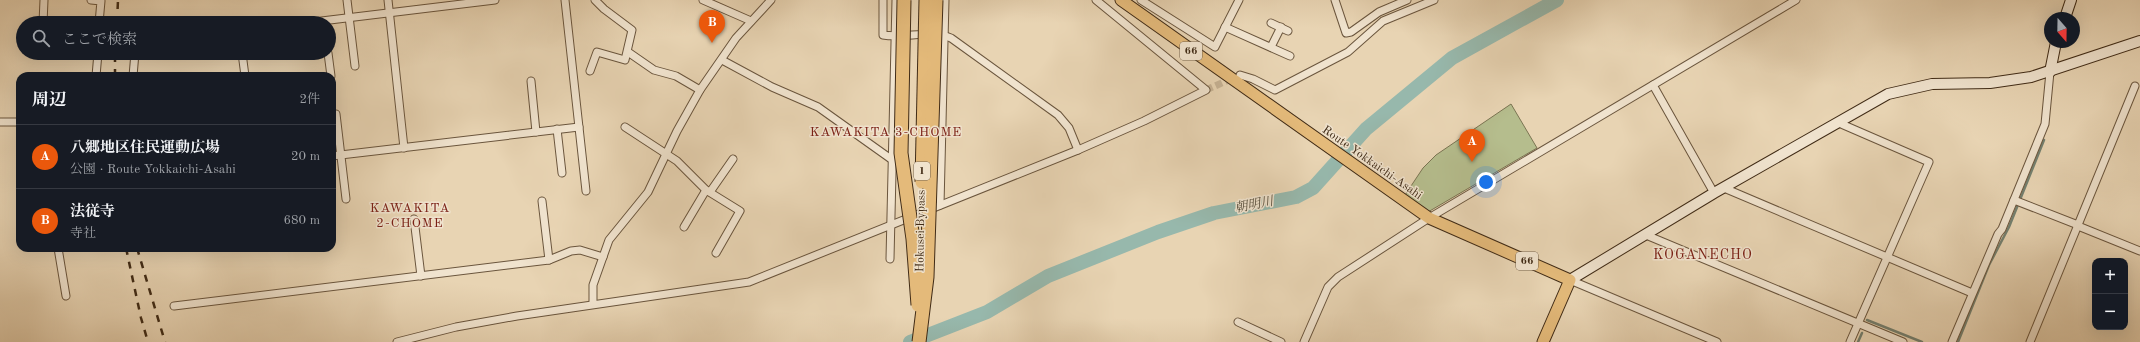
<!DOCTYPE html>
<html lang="ja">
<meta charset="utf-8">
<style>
:root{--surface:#171b24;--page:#20242c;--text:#f1f3f6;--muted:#9ea1a6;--line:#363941;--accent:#ea580c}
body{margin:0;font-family:"Old Standard TT","Noto Serif JP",serif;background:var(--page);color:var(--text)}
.controls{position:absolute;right:12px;bottom:12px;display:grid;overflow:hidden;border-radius:8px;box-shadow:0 4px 16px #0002}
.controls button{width:36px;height:36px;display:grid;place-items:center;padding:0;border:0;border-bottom:1px solid var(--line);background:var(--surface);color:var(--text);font:20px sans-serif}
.compass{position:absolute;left:2044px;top:12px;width:36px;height:36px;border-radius:50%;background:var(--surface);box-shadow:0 4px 16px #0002;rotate:160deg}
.you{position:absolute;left:1486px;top:182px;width:14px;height:14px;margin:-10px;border:3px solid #fff;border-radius:50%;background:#1a73e8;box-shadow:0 0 0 6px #1a73e833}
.badge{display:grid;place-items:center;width:26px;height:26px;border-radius:50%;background:var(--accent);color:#fff;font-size:13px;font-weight:700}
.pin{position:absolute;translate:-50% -33px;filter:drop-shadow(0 1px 2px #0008)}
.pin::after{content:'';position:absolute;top:21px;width:14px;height:12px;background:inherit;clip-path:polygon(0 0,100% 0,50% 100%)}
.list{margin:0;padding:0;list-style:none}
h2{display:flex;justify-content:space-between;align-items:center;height:52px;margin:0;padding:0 16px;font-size:17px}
h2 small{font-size:13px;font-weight:400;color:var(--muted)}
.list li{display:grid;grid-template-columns:26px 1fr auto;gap:12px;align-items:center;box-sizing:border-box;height:64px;padding:0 16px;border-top:1px solid var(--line)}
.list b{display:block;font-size:15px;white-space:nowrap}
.list p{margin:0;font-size:13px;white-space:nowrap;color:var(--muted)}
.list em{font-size:13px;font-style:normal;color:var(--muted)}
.icon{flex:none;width:22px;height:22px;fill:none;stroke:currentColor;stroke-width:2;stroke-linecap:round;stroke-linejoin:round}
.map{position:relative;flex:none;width:2140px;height:342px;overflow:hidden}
.search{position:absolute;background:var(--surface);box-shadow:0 4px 16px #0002;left:16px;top:16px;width:320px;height:44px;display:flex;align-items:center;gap:10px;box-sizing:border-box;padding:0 14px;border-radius:22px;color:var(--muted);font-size:15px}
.panel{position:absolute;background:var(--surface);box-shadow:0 4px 16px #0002;left:16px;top:72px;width:320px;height:180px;border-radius:12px}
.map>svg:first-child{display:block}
.green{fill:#b5bd8d;stroke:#7a7452}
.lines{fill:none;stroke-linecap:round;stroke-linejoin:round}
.stream{stroke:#748070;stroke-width:2.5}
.river{stroke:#97b8ac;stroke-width:14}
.street-tunnel{stroke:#c6b294;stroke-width:7;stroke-dasharray:7 3.5;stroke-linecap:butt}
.street-casing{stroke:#6a553d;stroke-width:9}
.secondary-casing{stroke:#402b16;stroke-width:12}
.primary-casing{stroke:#402b16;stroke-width:13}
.street{stroke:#f0e3ce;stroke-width:7}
.secondary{stroke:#f0e3ce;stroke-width:10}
.primary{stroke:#e4ba7a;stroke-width:11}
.rail{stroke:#402b16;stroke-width:2.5;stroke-dasharray:7 7;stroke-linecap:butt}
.highway-bridge-casing{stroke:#402b16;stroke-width:15;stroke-linecap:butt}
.highway-bridge{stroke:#e4ba7a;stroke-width:13}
.labels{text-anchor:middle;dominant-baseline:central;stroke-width:3;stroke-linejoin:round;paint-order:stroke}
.shield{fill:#f0e3ce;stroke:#75624d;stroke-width:1}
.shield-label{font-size:11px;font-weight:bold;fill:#402b16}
.street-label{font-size:12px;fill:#402b16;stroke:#f0e3ce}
.neighbourhood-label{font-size:13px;letter-spacing:1px;fill:#7a1f14;stroke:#f0e3ce}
.water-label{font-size:13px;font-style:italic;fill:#564e3c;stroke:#f0e3ce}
.quarter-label{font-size:14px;letter-spacing:1px;fill:#7a1f14;stroke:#f0e3ce}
</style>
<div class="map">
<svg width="2140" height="342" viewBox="0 0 2140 342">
<rect width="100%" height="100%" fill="#e8d4b3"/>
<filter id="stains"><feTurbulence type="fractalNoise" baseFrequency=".005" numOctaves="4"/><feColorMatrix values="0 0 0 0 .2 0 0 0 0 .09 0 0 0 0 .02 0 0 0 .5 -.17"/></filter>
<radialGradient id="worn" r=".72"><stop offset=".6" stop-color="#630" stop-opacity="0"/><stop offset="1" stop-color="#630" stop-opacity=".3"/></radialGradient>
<path class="green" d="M 1511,104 L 1537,148 L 1428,212 L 1405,195 L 1423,168 L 1436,155 Z"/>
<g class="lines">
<g class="stream">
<path d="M 1867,320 L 1922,342"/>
<path d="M 1858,342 L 1862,333"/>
<path d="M 1958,342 L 1989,265 L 2009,227 L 2044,140"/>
</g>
<path class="river" d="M 910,342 L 987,312 L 1048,276 L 1158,232 L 1214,213 L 1296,197 L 1313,188 L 1366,129 L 1452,58 L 1557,0"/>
<path class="street-tunnel" d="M 1206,90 L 1233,78"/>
<defs>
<g id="street">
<path d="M 91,0 L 101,1 L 99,23"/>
<path d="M 347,0 L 355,66"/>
<path d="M 388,0 L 404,148"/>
<path d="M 565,0 L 586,191"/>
<path d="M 703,0 L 751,21"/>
<path d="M 883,0 L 883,35 C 905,39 931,29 951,38 L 1058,115 L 1069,128 L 1078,150"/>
<path d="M 1141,0 L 1215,47 L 1239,0"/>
<path d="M 1335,0 L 1346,33 L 1351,32 L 1379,12 L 1407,0"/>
<path d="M 43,23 L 44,0"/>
<path d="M 305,23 L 495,0"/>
<path d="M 1271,23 L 1288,31"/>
<path d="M 1225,27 L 1290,56"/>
<path d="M 1271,47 L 1281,27"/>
<path d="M 628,52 L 654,70 L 676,76 L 700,90"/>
<path d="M 242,53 L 245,76"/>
<path d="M 328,53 L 331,76"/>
<path d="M 722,60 L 772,87 L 818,107 L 891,159"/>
<path d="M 590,71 L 597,52 L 625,60 L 632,30 L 604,9 L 595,0"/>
<path d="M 1240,75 L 1253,79 L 1275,90 L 1348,52 L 1383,21 L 1434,0"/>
<path d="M 96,76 L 98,53"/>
<path d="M 133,76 L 135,53"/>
<path d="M 531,81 L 536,132"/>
<path d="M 1653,85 L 1714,193"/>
<path d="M 336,114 L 346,199"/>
<path d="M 0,122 L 20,122"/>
<path d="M 1839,123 L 1929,162 L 1850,342"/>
<path d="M 625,127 L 677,161 L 706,190 L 740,211 L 716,253"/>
<path d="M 557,129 L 562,173"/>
<path d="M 332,156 L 579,127"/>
<path d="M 1724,188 L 1972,293"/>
<path d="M 710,192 L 733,159"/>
<path d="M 2014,200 L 2078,225"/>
<path d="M 542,201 L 549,260"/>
<path d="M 940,205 L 945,0"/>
<path d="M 414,219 L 421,276"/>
<path d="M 2078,226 L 2140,251"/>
<path d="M 684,227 L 706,190"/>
<path d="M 1646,235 L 1903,342"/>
<path d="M 58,248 L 66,296"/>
<path d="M 890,259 L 896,0"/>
<path d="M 1570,280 L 1717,342"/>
<path d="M 593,304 L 593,285 L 609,240 L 648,192 L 677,131 L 700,90 L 736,38 L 771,0"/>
<path d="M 174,306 L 549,260 L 571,251 L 580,250 L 603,257"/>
<path d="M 1238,322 L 1281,342"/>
<path d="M 397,342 L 456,327 L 517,316 L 749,282 L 1078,150 L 1144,121 L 1206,90 L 1096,0"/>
<path d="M 1304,342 L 1328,287 L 1338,277 L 1429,218 L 1796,0"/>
<path d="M 1952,342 L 1998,234 L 2002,229 L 2045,124 L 2050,72"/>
<path d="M 2030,342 L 2135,86"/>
</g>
<g id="secondary">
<path d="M 2065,18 L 2071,0"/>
<path d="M 2050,72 L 2056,42"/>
<path d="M 1570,280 L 1714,193 L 1888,94 L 1932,84 L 1990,83 L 2031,77 L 2140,41"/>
</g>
<path id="primary" d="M 1121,0 L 1429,218 L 1570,280 L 1543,342"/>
</defs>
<use href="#street" class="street-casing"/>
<use href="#secondary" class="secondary-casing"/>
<use href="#primary" class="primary-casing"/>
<use href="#street" class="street"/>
<use href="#secondary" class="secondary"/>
<use href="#primary" class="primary"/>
<g class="rail">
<path d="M 117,23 L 118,0"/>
<path d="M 115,76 L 115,53"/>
<path d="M 126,248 L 141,318 L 148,342"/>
<path d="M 137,248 L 165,342"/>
</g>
<defs>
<g id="highway-bridge">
<path d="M 904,0 L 901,153 L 913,239 L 918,305"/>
<path d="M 922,182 L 926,0"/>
<path d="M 919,342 L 927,277 L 936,0"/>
</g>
</defs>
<use href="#highway-bridge" class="highway-bridge-casing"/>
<use href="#highway-bridge" class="highway-bridge"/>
</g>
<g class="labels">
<g class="shield">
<rect x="1180" y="42" width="22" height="18" rx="3"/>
<rect x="914" y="162" width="16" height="18" rx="3"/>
<rect x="1516" y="252" width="22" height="18" rx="3"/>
</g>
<g class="shield-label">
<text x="1191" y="51">66</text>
<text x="922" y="171">1</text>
<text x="1527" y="261">66</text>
</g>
<g class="street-label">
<text transform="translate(1372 163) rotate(35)">Route Yokkaichi-Asahi</text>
<text transform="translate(921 231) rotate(-89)">Hokusei Bypass</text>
</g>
<g class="neighbourhood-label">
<text x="886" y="132">KAWAKITA 3-CHOME</text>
<text x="410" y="208">KAWAKITA<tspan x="410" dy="15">2-CHOME</tspan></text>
</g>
<g class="water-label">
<text transform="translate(1254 205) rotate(-11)">朝明川</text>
</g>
<g class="quarter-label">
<text x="1703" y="255">KOGANECHO</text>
</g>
</g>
<rect width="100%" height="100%" filter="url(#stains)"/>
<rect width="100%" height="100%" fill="url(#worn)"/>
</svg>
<div class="controls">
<button>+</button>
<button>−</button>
</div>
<svg class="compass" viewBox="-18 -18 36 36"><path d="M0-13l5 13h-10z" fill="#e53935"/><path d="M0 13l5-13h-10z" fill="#9ea1a6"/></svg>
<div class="you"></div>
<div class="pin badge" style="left:1472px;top:162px">A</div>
<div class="pin badge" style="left:712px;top:43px">B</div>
<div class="search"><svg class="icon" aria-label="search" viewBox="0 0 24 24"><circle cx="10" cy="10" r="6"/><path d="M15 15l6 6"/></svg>ここで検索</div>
<section class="panel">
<h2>周辺<small>2件</small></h2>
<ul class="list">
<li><span class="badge">A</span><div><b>八郷地区住民運動広場</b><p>公園 · Route Yokkaichi-Asahi</p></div><em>20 m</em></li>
<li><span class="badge">B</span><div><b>法従寺</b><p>寺社</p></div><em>680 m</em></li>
</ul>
</section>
</div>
